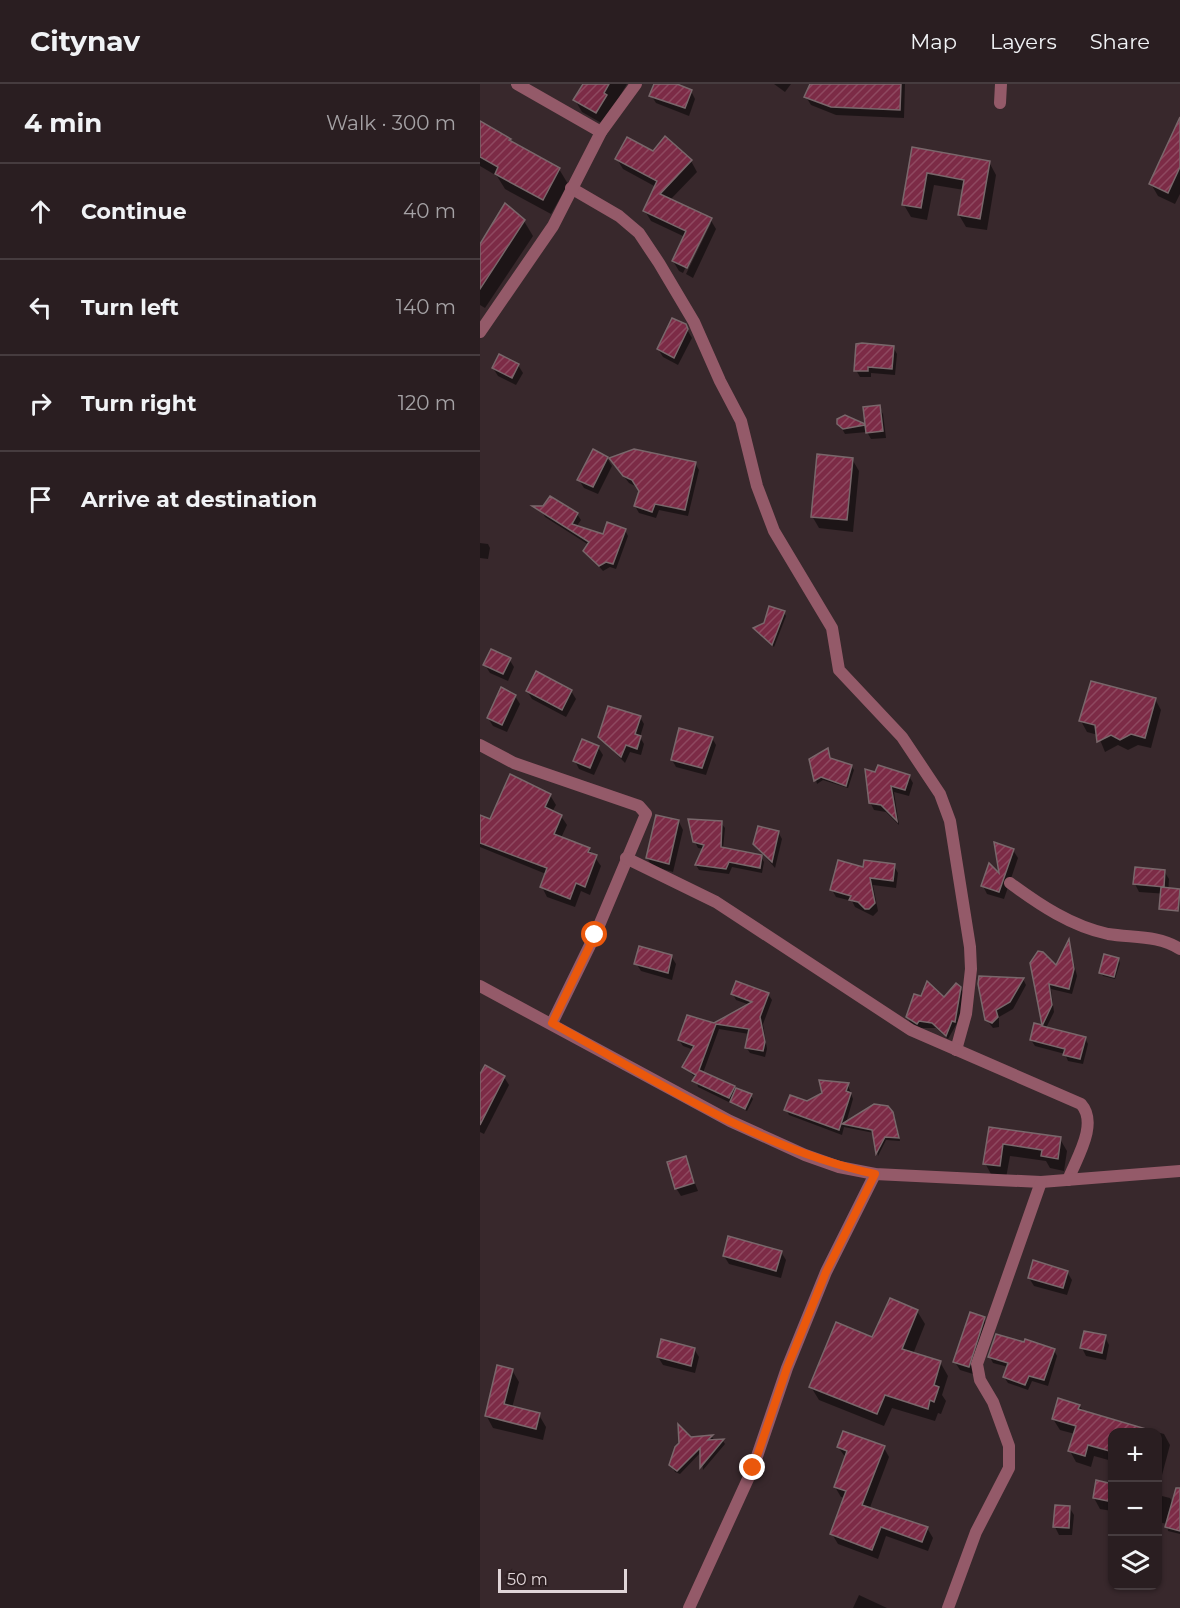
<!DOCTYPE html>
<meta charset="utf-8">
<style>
:root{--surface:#2a1e21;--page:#32272a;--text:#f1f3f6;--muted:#a5a2a5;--line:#463c3f}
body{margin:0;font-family:Montserrat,sans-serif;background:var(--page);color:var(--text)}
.controls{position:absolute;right:18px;bottom:18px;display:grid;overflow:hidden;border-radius:12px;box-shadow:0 2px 4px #0004}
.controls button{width:54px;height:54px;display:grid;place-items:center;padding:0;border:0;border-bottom:2px solid var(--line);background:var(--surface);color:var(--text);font:30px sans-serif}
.scale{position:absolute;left:18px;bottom:15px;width:129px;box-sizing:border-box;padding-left:6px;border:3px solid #e0d5d8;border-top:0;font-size:16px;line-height:21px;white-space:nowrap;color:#e0d5d8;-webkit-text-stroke:4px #2e1f22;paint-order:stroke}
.stop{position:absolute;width:18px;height:18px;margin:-14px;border:4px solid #ea580c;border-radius:50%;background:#fff}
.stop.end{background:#ea580c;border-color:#fff;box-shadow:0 2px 6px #0008}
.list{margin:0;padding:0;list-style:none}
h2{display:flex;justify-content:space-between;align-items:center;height:78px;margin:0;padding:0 24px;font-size:26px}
h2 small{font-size:20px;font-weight:400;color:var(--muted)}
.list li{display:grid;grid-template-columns:39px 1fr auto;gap:18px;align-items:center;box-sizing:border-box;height:96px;padding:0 24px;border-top:2px solid var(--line)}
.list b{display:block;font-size:22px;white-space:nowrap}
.list em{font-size:20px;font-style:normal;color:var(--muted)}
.icon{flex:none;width:33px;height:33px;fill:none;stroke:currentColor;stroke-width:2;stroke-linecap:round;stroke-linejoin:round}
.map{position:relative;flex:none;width:700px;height:1524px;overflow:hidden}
header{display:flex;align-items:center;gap:36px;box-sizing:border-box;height:84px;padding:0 30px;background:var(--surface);border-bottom:2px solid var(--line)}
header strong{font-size:28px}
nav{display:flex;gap:33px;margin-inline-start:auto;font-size:21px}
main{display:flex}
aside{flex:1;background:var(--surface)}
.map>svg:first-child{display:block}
.shadow{fill:#0007}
.building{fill:url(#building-hatch);stroke:#79676b;stroke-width:1.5}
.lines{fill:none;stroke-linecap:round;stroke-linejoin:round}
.street{stroke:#945a69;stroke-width:12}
.route{stroke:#ea580c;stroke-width:8}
</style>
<header>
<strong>Citynav</strong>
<nav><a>Map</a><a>Layers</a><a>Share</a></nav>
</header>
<main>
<aside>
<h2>4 min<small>Walk · 300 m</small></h2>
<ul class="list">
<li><svg class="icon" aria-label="ahead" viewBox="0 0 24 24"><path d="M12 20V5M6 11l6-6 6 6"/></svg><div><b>Continue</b></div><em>40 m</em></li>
<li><svg class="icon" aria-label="left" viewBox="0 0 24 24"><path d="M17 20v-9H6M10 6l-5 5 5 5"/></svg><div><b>Turn left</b></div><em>140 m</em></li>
<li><svg class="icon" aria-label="right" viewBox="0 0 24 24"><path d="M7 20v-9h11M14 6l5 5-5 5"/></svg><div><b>Turn right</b></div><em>120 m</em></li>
<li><svg class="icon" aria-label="arrive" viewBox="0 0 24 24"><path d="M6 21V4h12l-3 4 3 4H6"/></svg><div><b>Arrive at destination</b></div></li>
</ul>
</aside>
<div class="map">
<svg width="700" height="1524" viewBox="0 0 700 1524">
<defs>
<pattern id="building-hatch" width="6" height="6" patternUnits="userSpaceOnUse" patternTransform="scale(1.5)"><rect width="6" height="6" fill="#7c2b46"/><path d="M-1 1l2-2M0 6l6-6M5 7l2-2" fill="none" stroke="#8e4960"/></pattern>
</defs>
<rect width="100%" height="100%" fill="#38282c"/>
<g class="shadow">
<path d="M 104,0 L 147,0 L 123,40 L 102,28 L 95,16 Z"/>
<path d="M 175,0 L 192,0 L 211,7 L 215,15 L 209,32 L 176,19 L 171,11 Z"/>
<path d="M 294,0 L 311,0 L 305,8 Z"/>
<path d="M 331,0 L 425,0 L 424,34 L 356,31 L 331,21 L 326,13 Z"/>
<path d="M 0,38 L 79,85 L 88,100 L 71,130 L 25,105 L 17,92 L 0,82 Z"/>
<path d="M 700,49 L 700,110 L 695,120 L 678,112 L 671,100 Z"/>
<path d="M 433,65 L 509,78 L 516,91 L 507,146 L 486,143 L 479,131 L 484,106 L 454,101 L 447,136 L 431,133 L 424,121 Z"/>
<path d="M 173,69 L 211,77 L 217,88 L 190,116 L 230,135 L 236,145 L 213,194 L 206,190 L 231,139 L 227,139 L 203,189 L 199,187 L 193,177 L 205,153 L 171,137 L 165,127 L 176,103 L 143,85 L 137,75 Z"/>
<path d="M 44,137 L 53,152 L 5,224 L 0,221 L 0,162 Z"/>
<path d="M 205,242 L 212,254 L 198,281 L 183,273 L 178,265 Z"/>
<path d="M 413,263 L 417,270 L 415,291 L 391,289 L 391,293 L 380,293 L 376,286 Z"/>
<path d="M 38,281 L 43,289 L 36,301 L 18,292 L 13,284 Z"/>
<path d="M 399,323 L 403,330 L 406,354 L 391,355 L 387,348 L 365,350 L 361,343 L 365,333 L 387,342 Z"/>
<path d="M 127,374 L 132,382 L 118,410 L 104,404 L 99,396 Z"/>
<path d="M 372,375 L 379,387 L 373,448 L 339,444 L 332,432 Z"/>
<path d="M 215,379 L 219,386 L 208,432 L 179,426 L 176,434 L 159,429 L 155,422 L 160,407 L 157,403 L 149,399 L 135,381 Z"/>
<path d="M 70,414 L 97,430 L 101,436 L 96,443 L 124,452 L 145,446 L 148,452 L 136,485 L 130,483 L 123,487 L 105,467 L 109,461 L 65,433 L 62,427 Z"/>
<path d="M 0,459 L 8,460 L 10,464 L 8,475 L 0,474 Z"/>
<path d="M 304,528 L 306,532 L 294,563 L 275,545 Z"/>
<path d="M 29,575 L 34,583 L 28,597 L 10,589 L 5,581 Z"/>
<path d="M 47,607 L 91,607 L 96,615 L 86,633 L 52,615 Z"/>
<path d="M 35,612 L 40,620 L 27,648 L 13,642 L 8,634 Z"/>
<path d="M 675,615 L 681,626 L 671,664 L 658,661 L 648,666 L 638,661 L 625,668 L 618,651 L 607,648 L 601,637 Z"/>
<path d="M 160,633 L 164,640 L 160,653 L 164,660 L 161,671 L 150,668 L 145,679 L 120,653 Z"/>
<path d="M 232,654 L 236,661 L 226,691 L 196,683 L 192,676 Z"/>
<path d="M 118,663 L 123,671 L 114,691 L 99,685 L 95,677 Z"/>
<path d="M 331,676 L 350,676 L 371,682 L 374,686 L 368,704 L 343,696 L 337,700 Z"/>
<path d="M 387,687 L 429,692 L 433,699 L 429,712 L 414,708 L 419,741 L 406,728 L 394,726 L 390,718 Z"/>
<path d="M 70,711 L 76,721 L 72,728 L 81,732 L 87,741 L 81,754 L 109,765 L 121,782 L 110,811 L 101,807 L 95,823 L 67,813 L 62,803 L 66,790 L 0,763 L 0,732 L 11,737 Z"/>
<path d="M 199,738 L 203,746 L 193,788 L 172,782 L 167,774 Z"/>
<path d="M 241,739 L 245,744 L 243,765 L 281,773 L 284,778 L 282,789 L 252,783 L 249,790 L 219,786 L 216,781 L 224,765 L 218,764 L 215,758 Z"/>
<path d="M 298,748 L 302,755 L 295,784 L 275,760 Z"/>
<path d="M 533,766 L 538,774 L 524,815 L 507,810 L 503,802 L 521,793 Z"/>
<path d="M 414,782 L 418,789 L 416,804 L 393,801 L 398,827 L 393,832 L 375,823 L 372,817 L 356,813 L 352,806 L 385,785 Z"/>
<path d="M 684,787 L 689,795 L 688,810 L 659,808 L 655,800 Z"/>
<path d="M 589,858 L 597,892 L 592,910 L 571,905 L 574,928 L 566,944 L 605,954 L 608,960 L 603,980 L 588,977 L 585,970 L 555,962 L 551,956 L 564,944 L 551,879 L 576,884 Z"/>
<path d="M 191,872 L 196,880 L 192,896 L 161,887 L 156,879 Z"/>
<path d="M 638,875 L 640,879 L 635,895 L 623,892 L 621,889 Z"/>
<path d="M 543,895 L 546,901 L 533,925 L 519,933 L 519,943 L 513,944 L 506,935 Z"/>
<path d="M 480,904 L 483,909 L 480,934 L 468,955 L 456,944 L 440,944 L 430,938 L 428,933 L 464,915 Z"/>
<path d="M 253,910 L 288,910 L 292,916 L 283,940 L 287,965 L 285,973 L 270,969 L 266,963 L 269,950 L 239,945 L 223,989 L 254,1003 L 256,1007 L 271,1012 L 273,1015 L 267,1027 L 218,1003 L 216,994 L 204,983 L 214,966 L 203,962 L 199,956 L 270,921 L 256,916 Z"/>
<path d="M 5,984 L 24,993 L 29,1001 L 4,1050 L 0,1048 L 0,994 Z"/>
<path d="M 368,1001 L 373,1015 L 366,1039 L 412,1029 L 415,1033 L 420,1057 L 406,1056 L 398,1072 L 394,1049 L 364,1043 L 362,1051 L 309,1031 L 306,1025 Z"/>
<path d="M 510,1044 L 580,1055 L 587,1067 L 584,1087 L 570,1084 L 566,1077 L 530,1072 L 526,1094 L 512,1092 L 505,1079 Z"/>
<path d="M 205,1074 L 218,1107 L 201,1112 L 196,1104 Z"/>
<path d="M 301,1168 L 306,1176 L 301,1194 L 249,1180 L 244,1172 Z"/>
<path d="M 587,1188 L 592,1196 L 587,1211 L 554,1202 L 549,1194 Z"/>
<path d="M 437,1227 L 445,1240 L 433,1270 L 460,1278 L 468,1292 L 462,1311 L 466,1317 L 461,1330 L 458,1329 L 455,1337 L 412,1324 L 404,1342 L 339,1316 L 331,1303 Z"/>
<path d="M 504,1235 L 508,1243 L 493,1290 L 480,1286 L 475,1278 Z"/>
<path d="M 625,1253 L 629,1261 L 626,1276 L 606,1272 L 602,1264 Z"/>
<path d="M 214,1265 L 219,1273 L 215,1289 L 183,1281 L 178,1273 Z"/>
<path d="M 574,1266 L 577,1272 L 568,1302 L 552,1297 L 548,1306 L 528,1299 L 524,1293 L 528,1283 L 513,1279 L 510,1273 Z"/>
<path d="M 32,1286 L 39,1298 L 32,1324 L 59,1331 L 66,1343 L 63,1356 L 13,1344 L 6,1331 Z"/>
<path d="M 599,1322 L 632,1355 L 632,1377 L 614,1372 L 611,1383 L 596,1378 L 590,1367 L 595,1350 L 580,1346 L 573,1335 Z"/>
<path d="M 645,1339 L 684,1350 L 690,1361 L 678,1406 L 678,1348 L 642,1348 Z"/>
<path d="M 232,1353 L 235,1357 L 243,1357 L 245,1360 L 223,1386 L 221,1368 L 200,1390 L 195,1388 L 193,1384 L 211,1354 Z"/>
<path d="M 358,1363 L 404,1364 L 409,1373 L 389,1426 L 447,1444 L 453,1454 L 448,1467 L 406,1452 L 398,1475 L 358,1460 L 352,1450 L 365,1414 L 361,1413 L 355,1403 L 366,1374 Z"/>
<path d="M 632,1401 L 632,1427 L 620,1425 L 614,1414 Z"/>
<path d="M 678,1411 L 690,1414 L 700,1431 L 700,1450 L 688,1447 L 687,1440 L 678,1438 Z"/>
<path d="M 589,1423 L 594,1431 L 592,1451 L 579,1451 L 575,1443 Z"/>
<path d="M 379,1511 L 407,1524 L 373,1524 Z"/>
</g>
<g class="building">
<path d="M 103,0 L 129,0 L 124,9 L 127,11 L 116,29 L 93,16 Z"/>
<path d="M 174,0 L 197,0 L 212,6 L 205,24 L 169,12 Z"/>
<path d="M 330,0 L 421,0 L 420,26 L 351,23 L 324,13 Z"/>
<path d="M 700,33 L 700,83 L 688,109 L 669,100 Z"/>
<path d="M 0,37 L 31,55 L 29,56 L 80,84 L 63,116 L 15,90 L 18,83 L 0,73 Z"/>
<path d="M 185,52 L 212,76 L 180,110 L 232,134 L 207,184 L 192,177 L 206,147 L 163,127 L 177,97 L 135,75 L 147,53 L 173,67 Z"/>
<path d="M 432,63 L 510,77 L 500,135 L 478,131 L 484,96 L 447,89 L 441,124 L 422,121 Z"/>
<path d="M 25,119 L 45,136 L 0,205 L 0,160 Z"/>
<path d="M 192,234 L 206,240 L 208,245 L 194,274 L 177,265 Z"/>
<path d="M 382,259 L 414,262 L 412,285 L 388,283 L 388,287 L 374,287 L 376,260 Z"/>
<path d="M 19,270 L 39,280 L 32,294 L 12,284 Z"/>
<path d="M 400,321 L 403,347 L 386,349 L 385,341 L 363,345 L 357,340 L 357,335 L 365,331 L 385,340 L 383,323 Z"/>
<path d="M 113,365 L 128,373 L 113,403 L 97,396 Z"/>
<path d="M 154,365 L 216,378 L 205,426 L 175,420 L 172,428 L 154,422 L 159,407 L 152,396 L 143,392 L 129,374 Z"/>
<path d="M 337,370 L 373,374 L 367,436 L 331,433 Z"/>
<path d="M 70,412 L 98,429 L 92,440 L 123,450 L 127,438 L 146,445 L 133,480 L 126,478 L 119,482 L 103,467 L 109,458 L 52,422 L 63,422 Z"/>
<path d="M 289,522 L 305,527 L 292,561 L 273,544 L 284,539 Z"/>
<path d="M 11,565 L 31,574 L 23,590 L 3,581 Z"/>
<path d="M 56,587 L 92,606 L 82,626 L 46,607 Z"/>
<path d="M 611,597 L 676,614 L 665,654 L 651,650 L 640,656 L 631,651 L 617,658 L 615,641 L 599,637 Z"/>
<path d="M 21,603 L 36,611 L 22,641 L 7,634 Z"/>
<path d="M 128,622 L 161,632 L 155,650 L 161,652 L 157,665 L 146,661 L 141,673 L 118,653 Z"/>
<path d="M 199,644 L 233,653 L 222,684 L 191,676 Z"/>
<path d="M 102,655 L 119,662 L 110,684 L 93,677 Z"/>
<path d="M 348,664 L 350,674 L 372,681 L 366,702 L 341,693 L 334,697 L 329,675 Z"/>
<path d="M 398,681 L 430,691 L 425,706 L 411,702 L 417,737 L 401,721 L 389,719 L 385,685 L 395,688 Z"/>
<path d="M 30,690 L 71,710 L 65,723 L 82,731 L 74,750 L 110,764 L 108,768 L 117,771 L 105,803 L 96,799 L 90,815 L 60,803 L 67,784 L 0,759 L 0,731 L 10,735 Z"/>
<path d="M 176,731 L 199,736 L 189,780 L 166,774 Z"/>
<path d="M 208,735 L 242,737 L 241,763 L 282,771 L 280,784 L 249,778 L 246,785 L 215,781 L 224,761 L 213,758 Z"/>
<path d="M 278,742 L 299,747 L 292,778 L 273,760 Z"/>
<path d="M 514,758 L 534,765 L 519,808 L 501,802 L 509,779 L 519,789 Z"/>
<path d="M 358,776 L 383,783 L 384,776 L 415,780 L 413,797 L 390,794 L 395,819 L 389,825 L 385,825 L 378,818 L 369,816 L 371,812 L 350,806 Z"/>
<path d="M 655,783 L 685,786 L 684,803 L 653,800 Z"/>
<path d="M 681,803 L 700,805 L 698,827 L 679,825 Z"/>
<path d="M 589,855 L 594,885 L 589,905 L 569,900 L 572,921 L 562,942 L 606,953 L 600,975 L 583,971 L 585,965 L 550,956 L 554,939 L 562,941 L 550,879 L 558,867 L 563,868 L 576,881 Z"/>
<path d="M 159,862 L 192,871 L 188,889 L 154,880 Z"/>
<path d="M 624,870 L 639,874 L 634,893 L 619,889 Z"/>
<path d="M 499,892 L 544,894 L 530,918 L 516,926 L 518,933 L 512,939 L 505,936 L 498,900 Z"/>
<path d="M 256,897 L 289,909 L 280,933 L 285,958 L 283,967 L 265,964 L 269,945 L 236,940 L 219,986 L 255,1002 L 249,1014 L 212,997 L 216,991 L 202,983 L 214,962 L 198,956 L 207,931 L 234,939 L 272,918 L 251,910 Z"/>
<path d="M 447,897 L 464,913 L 476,899 L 481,903 L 475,938 L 472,937 L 466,952 L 452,939 L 439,937 L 437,940 L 426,933 L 434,910 L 441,912 Z"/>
<path d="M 5,981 L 25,992 L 0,1041 L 0,990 Z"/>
<path d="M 339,996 L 369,999 L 366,1007 L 371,1009 L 359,1046 L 304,1026 L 310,1011 L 327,1017 L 342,1009 Z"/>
<path d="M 256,1004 L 272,1010 L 265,1025 L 250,1018 Z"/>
<path d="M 394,1020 L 408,1022 L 413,1028 L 419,1054 L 405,1053 L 396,1070 L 392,1046 L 362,1040 Z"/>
<path d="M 509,1043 L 581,1053 L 578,1075 L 561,1072 L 562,1066 L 523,1060 L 520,1082 L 503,1080 Z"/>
<path d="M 206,1072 L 214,1099 L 195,1105 L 187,1078 Z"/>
<path d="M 248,1152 L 302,1167 L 296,1187 L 243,1172 Z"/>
<path d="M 553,1176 L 588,1187 L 583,1204 L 548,1194 Z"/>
<path d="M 410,1214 L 438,1226 L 422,1265 L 461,1277 L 454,1301 L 459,1303 L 454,1318 L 450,1316 L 448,1325 L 405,1311 L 397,1330 L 329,1303 L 356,1238 L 392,1253 Z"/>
<path d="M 490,1228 L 505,1233 L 489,1283 L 473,1278 Z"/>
<path d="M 604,1247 L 626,1251 L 622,1269 L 600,1264 Z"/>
<path d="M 516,1250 L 544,1258 L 545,1255 L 575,1265 L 564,1296 L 549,1292 L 545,1301 L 523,1293 L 528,1279 L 508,1273 Z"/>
<path d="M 181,1255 L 215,1264 L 211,1282 L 177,1273 Z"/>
<path d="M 17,1281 L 33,1285 L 24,1320 L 60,1329 L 56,1345 L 5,1332 Z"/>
<path d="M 578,1314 L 600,1321 L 598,1325 L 666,1345 L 665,1348 L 633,1348 L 633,1368 L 608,1361 L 605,1372 L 588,1367 L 596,1342 L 572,1335 Z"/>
<path d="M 198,1340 L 211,1353 L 233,1351 L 228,1356 L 244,1355 L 220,1384 L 220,1364 L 197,1387 L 189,1381 L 195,1363 L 199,1359 Z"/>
<path d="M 363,1347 L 405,1362 L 382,1421 L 448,1443 L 442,1458 L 401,1443 L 392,1466 L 350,1450 L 366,1407 L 354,1403 L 367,1367 L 357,1363 Z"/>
<path d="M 616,1396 L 633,1400 L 633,1418 L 613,1414 Z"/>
<path d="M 696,1404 L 700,1404 L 700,1447 L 685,1443 Z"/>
<path d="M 575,1421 L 590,1422 L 589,1444 L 573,1443 Z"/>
</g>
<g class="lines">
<g class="street">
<path d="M 37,0 L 121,48"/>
<path d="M 520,19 L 521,0"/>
<path d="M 91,104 L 139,132 L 159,149 L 179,179 L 214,238 L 240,297 L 261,337 L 277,402 L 294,447 L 352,544 L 359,586 L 422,653 L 460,710 L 470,737 L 490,863 L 491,885 L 486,930 L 476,966"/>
<path d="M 0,248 L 73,142 L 121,48 L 156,0"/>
<path d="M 0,661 L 34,679 L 159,722 L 166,730 L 115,851 L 72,939"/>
<path d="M 146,774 L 236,818 L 431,946 L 601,1020 C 619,1040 596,1075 588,1096"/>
<path d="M 530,799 C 560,821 591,842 628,850 C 653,854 678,851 700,865"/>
<path d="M 0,902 L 250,1037 L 325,1071 L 359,1083 L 395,1090 L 561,1098 L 700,1087"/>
<path d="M 209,1524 L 273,1384 L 307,1284 L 346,1188 L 395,1090"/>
<path d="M 468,1524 L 496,1448 L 529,1384 L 529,1362 L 513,1318 L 500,1296 L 497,1280 L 561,1098"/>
</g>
</g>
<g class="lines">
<path class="route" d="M 115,851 L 72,939 C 175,996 279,1065 395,1090 L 346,1188 L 307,1284 L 273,1384"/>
</g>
</svg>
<div class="controls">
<button>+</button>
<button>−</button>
<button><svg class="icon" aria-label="layers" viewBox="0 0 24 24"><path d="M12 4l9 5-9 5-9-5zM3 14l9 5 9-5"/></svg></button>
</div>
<div class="scale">50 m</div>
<div class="stop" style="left:115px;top:851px"></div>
<div class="stop end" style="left:273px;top:1384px"></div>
</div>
</main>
